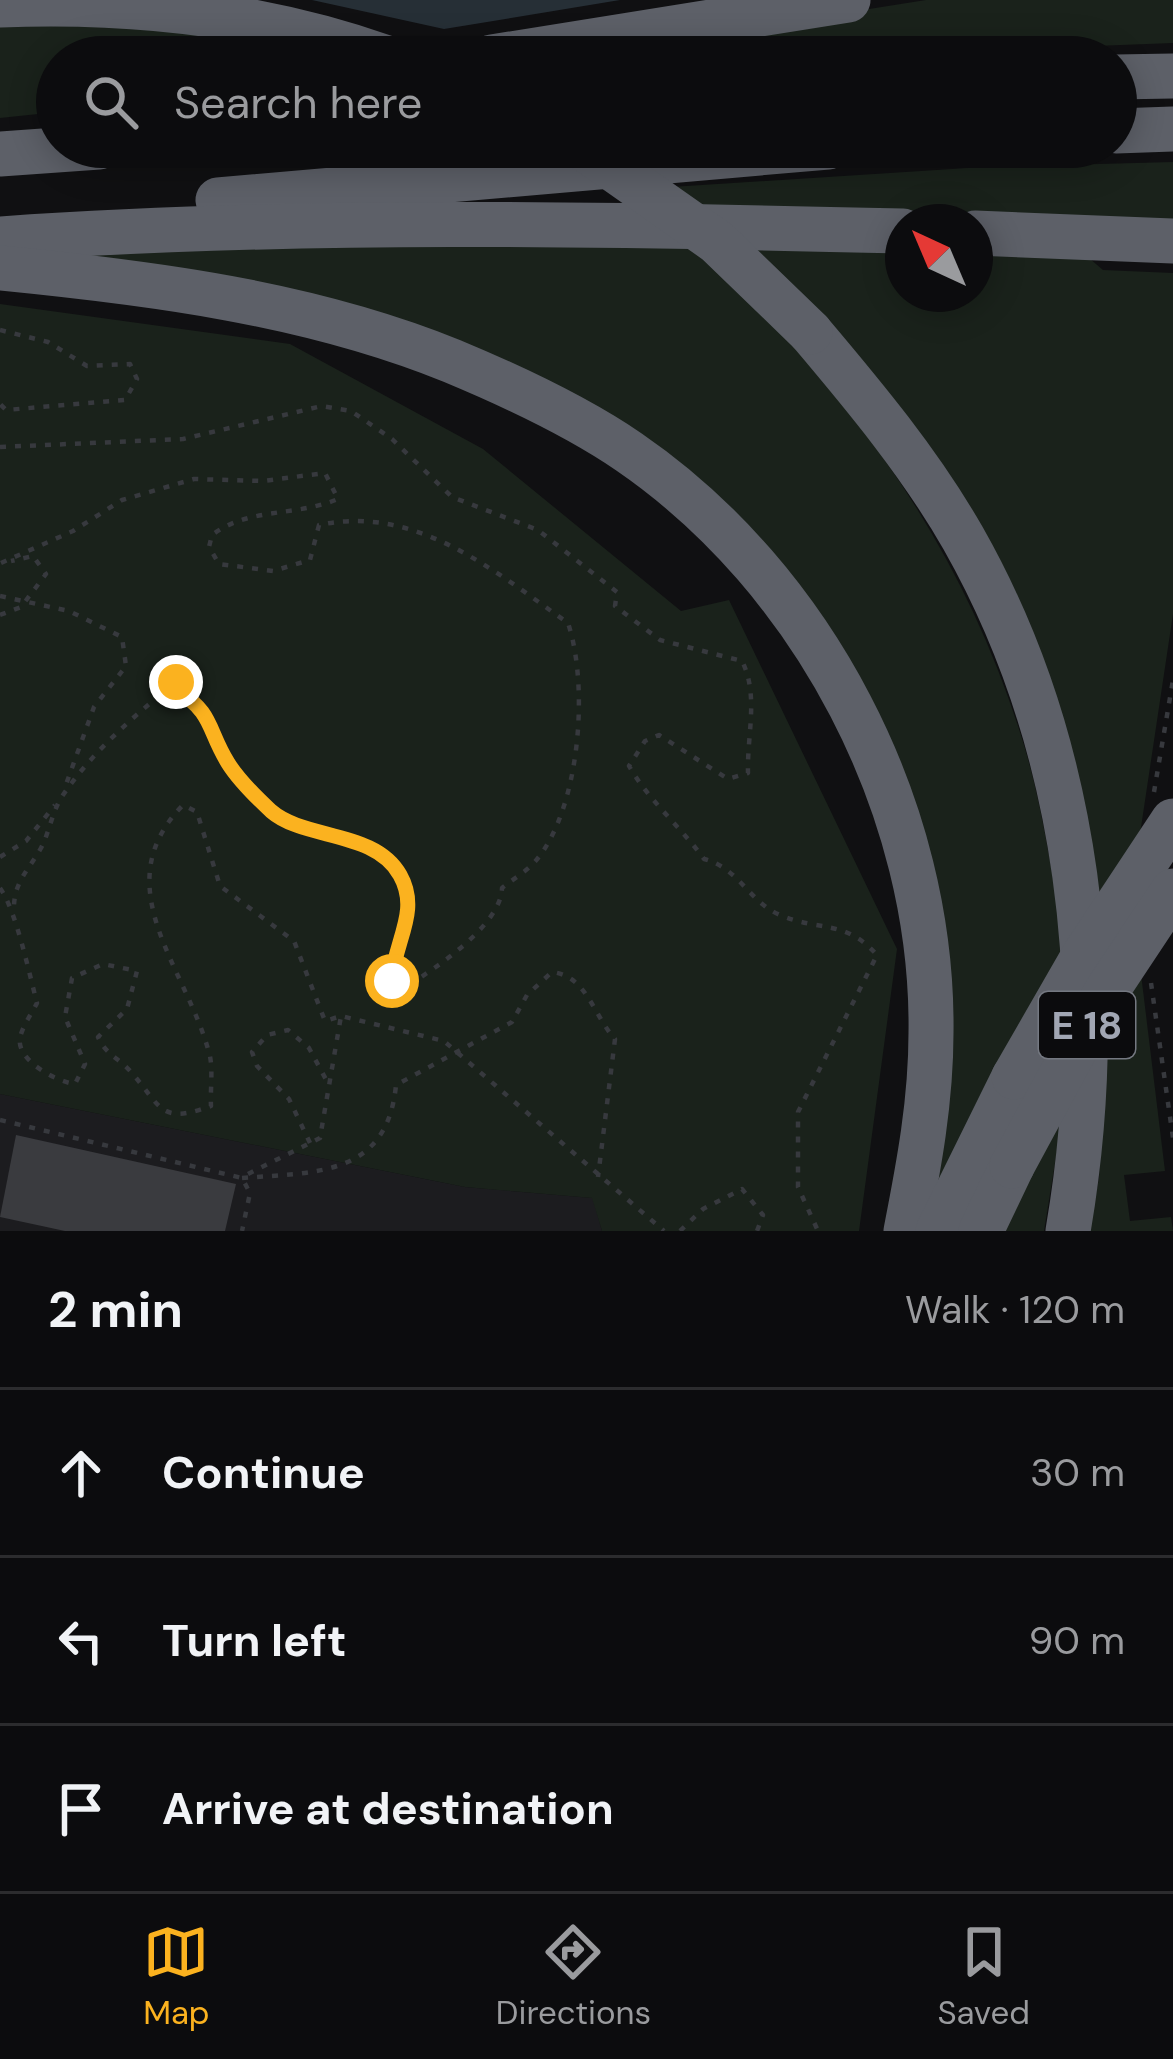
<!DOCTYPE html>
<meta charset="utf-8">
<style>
:root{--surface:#0c0c0e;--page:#1a1a1c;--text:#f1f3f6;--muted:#9a9b9e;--line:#2c2c2e;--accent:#fbb21f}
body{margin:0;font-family:"DM Sans",sans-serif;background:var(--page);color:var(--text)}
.compass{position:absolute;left:885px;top:204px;width:108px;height:108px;border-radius:50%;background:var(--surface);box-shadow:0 6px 30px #0003;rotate:316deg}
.stop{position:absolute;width:36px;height:36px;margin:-27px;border:9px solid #fbb21f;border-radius:50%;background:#fff}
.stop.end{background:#fbb21f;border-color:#fff;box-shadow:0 3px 12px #0008}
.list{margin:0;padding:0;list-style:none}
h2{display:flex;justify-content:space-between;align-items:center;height:156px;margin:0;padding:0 48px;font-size:51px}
h2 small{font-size:39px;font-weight:400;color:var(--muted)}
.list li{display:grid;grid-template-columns:78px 1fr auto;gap:36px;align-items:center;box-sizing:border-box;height:168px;padding:0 48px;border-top:3px solid var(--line)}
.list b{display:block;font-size:45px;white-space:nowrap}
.list em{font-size:39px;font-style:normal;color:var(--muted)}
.icon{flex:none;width:66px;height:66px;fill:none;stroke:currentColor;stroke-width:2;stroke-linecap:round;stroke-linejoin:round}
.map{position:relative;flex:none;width:1173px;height:1231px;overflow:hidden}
.search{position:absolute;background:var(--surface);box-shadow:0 6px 30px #0003;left:36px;right:36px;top:36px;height:132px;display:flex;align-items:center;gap:30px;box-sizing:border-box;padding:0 42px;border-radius:66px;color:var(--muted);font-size:45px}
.sheet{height:660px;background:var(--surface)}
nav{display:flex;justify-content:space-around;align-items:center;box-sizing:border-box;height:168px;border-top:3px solid var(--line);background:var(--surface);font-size:33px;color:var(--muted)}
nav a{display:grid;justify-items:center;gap:6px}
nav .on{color:var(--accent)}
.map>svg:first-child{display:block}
.built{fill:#1c1c1f}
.green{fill:#1a221b}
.water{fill:#262f36}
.building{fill:#3a3b3f}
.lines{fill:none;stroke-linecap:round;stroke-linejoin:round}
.path{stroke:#37393e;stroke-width:4.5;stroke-dasharray:6 9;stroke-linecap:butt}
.highway{stroke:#5d6068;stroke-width:45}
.highway-bridge{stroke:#5d6068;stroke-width:45}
.route{stroke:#fbb21f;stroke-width:15}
.labels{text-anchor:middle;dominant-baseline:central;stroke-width:9;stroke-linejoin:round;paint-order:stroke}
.shield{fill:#0b0b0d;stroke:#747881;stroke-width:3}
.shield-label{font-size:39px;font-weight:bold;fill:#a1a6b3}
</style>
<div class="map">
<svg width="1173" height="1231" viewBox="0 0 1173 1231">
<rect width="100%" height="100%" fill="#101012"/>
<path class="built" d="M 0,1094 L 465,1187 L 593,1198 L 602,1231 L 0,1231 Z"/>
<g class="green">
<path d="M 926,0 L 1173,0 L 1173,43 L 808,57 L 567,57 Z"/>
<path d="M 0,24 L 179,29 L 317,57 L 57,57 L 57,112 L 0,118 Z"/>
<path d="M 1173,162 L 1173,229 L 703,212 L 671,187 L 983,167 Z"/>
<path d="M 677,236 C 833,366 955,531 1018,726 C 1042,798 1052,875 1065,950 L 938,1185 L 878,729 L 607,424 L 77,252 Z"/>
<path d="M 737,237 L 903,244 L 903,294 L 975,294 L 975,246 L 1089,258 L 1103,270 L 1173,273 L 1173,614 L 1140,834 L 1096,900 L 1026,638 Z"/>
<path d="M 0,304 L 290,344 L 483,449 L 681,611 L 729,600 L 897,949 L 859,1231 L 602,1231 L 592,1198 L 465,1187 L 0,1094 Z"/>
<path d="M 1141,974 L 1165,1171 L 1124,1175 L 1130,1221 L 1171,1217 L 1173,1231 L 1089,1231 L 1099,1178 L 1105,1033 Z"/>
<path d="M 1064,1107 L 1044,1231 L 1003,1231 Z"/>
</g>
<path class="water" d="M 312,0 L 620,0 L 444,29 Z"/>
<path class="building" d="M 16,1135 L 236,1184 L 225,1231 L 65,1231 L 0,1217 Z"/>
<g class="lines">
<g class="path">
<path d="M 0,330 L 48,342 L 87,366 L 130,364 L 137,379 L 125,400 L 6,410 L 0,404"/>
<path d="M 0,447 L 183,439 L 322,406 L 351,411 L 392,439 L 452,497 L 538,530 L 617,592 L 615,606 L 660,640 L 742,661 C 759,695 747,734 748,773 L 728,779 L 659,735 L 645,741 L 629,766 C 649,801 680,826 704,859 C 739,868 749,902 780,915 C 820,932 845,919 877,955 L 798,1112 L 798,1187 L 818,1231"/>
<path d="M 1,563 L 73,531 L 122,500 L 194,479 L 263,481 L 325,473 L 338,499 C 295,517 249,507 212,535 L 209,547 L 219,564 L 273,571 L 310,560 L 319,525 C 416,504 494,571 568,623 C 589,686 580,805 538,858 C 529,870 513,879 502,888 C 501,925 436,968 407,986 L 392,981 C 392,942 421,912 400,875 C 376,830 304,840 271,811 C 257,798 238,779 228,763 C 207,729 214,714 177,690 L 176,682 C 134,716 93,751 63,795 C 52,811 50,831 41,848 C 30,868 14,882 14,907"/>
<path d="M 0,596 L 69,611 L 122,637 L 126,666 L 94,707 L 64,790"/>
<path d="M 0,615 L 21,607 L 46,574 L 33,556 L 11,561"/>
<path d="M 1154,792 L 1173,680"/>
<path d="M 0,857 L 26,841 L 55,805"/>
<path d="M 0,888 C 16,910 29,973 37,1003 C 32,1013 22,1027 20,1038 C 16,1061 58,1082 75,1084 L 85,1064 L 65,1017 L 72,978 L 103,964 L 137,971 L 127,1009 L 98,1037 C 106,1055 119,1058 131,1072 C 162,1107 159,1125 211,1106 C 210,1088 214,1065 208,1049 C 184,965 105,885 183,805 L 197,812 L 220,886 L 294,941 L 325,1021 L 341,1016 L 444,1041 L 664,1231"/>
<path d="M 1151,983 L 1173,1138"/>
<path d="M 0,1120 L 242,1178 L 250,1193 L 242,1231"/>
<path d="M 310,1143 L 289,1099 L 257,1066 L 252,1052 L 267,1035 L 288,1030 L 309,1048 L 329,1085"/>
<path d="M 248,1174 L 320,1138 L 341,1016"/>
<path d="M 242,1178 C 316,1172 387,1177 396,1085 L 512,1022 L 527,995 L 552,972 C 587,976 593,1015 615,1039 L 598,1177"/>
<path d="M 680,1231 L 703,1209 L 742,1189 L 763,1215 L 757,1231"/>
</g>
<g class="highway">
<path d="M 0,5 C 128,0 262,14 384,57"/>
<path d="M 492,57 L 848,0"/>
<path d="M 1116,77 L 1173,76"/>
<path d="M 1116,131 L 1173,129"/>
<path d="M 0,154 L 99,147"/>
<path d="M 218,200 L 828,147"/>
<path d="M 975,233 L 1173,241"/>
<path d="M 0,239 C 300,218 602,224 903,231"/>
<path d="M 0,268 C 152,283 309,303 452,361 C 512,386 575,415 629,452 C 814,579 934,809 931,1033 C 931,1101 919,1165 906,1231"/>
<path d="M 810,332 C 865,397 920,463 963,538 C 1081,746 1108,998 1068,1231"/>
<path d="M 938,1231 L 1014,1077"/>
<path d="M 981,1231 L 1012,1166"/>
</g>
<g class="highway-bridge">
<path d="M 582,147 L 717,242 L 810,332"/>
<path d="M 1014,1077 L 1083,957 L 1173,821"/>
<path d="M 1012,1166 L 1106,992 L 1173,891"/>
</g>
</g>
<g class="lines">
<path class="route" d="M 176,682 L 177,690 C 214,714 207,729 228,763 C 238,779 257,798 271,811 C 304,840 375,830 400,875 C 421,912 393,943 392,981"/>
</g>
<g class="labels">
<rect class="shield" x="1039" y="992" width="96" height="66" rx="9"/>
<g class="shield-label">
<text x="1087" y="1025">E 18</text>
</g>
</g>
</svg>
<svg class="compass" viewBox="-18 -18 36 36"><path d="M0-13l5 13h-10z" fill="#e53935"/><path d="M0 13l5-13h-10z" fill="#9a9b9e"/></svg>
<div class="stop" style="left:392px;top:981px"></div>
<div class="stop end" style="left:176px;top:682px"></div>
<div class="search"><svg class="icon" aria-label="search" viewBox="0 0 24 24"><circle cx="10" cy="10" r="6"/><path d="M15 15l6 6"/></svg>Search here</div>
</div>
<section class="sheet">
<h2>2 min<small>Walk · 120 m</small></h2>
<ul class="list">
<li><svg class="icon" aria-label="ahead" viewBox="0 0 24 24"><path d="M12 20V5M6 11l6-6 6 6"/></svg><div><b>Continue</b></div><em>30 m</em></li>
<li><svg class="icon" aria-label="left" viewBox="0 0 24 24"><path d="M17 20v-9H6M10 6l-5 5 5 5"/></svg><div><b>Turn left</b></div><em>90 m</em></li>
<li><svg class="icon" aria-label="arrive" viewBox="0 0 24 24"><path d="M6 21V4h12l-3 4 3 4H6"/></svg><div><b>Arrive at destination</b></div></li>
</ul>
</section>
<nav>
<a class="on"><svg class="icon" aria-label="map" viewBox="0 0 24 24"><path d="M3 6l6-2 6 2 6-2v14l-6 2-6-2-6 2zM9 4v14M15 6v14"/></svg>Map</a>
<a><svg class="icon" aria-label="directions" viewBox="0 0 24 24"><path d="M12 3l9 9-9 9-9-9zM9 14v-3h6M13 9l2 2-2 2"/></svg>Directions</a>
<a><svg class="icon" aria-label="saved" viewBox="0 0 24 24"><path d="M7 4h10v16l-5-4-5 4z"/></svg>Saved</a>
</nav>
